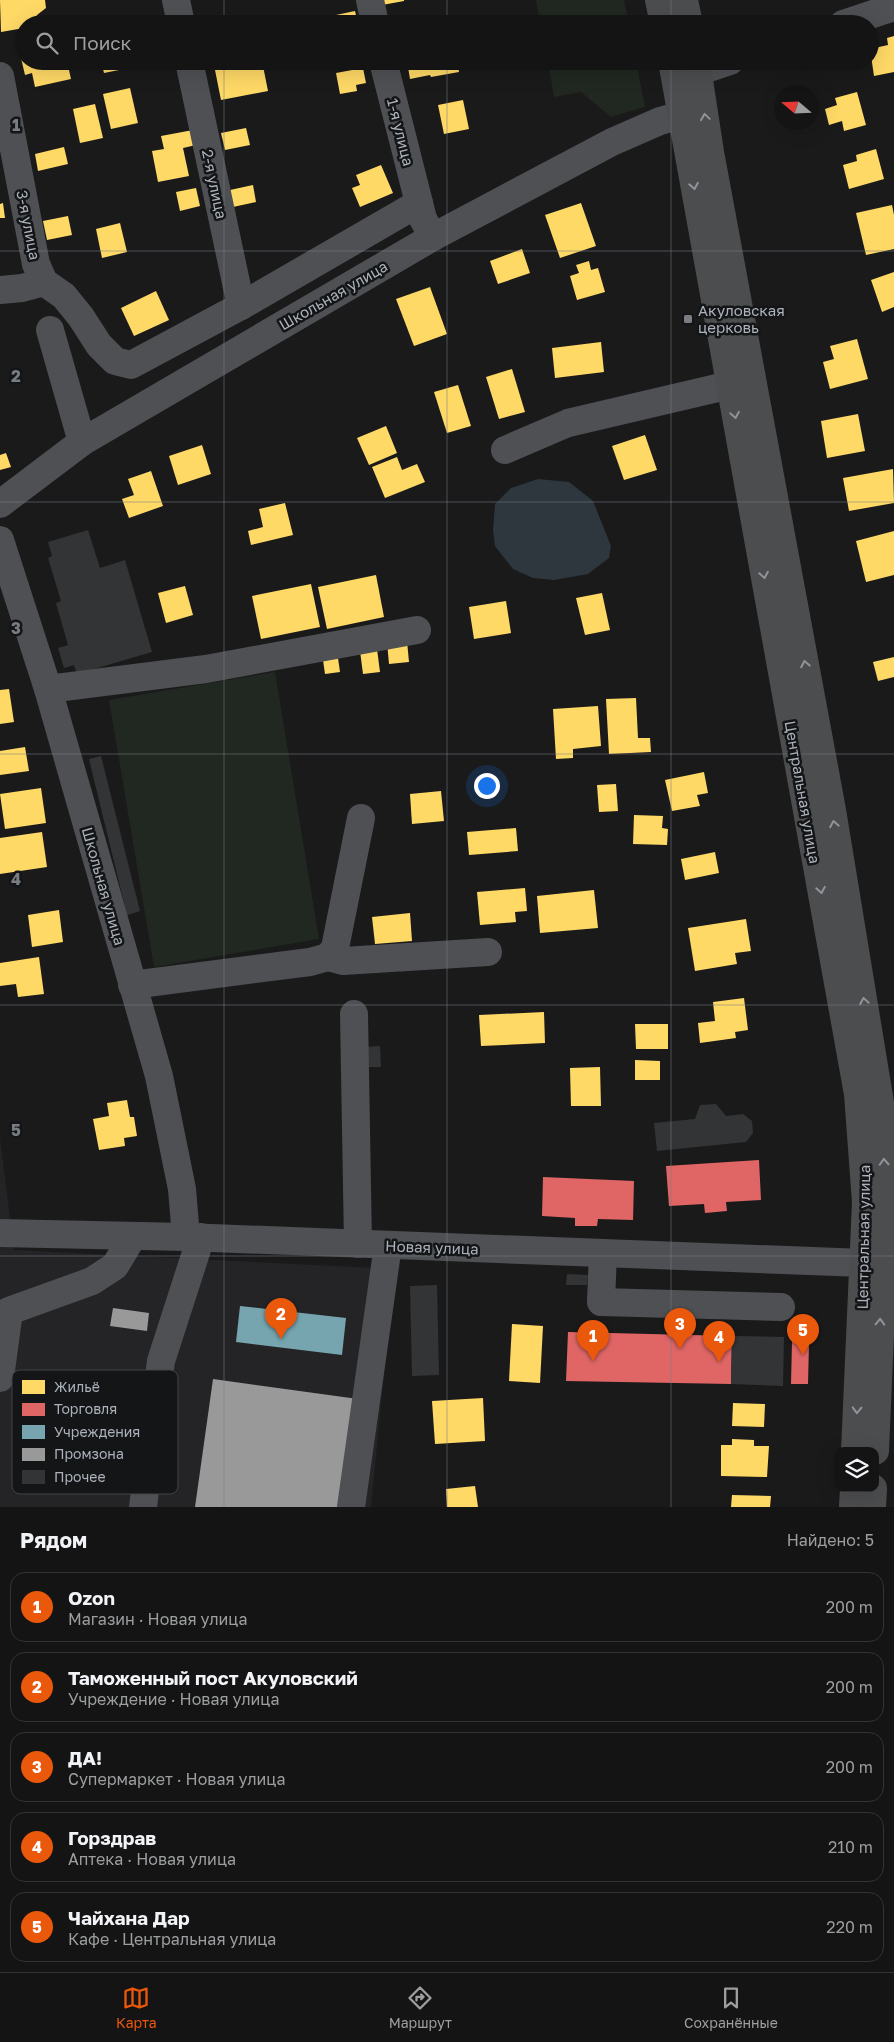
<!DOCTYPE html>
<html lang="ru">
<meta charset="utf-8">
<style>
:root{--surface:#141414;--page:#212122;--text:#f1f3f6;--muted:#9d9ea0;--line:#333334;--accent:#ea580c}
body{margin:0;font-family:"Golos Text",sans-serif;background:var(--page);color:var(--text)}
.controls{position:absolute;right:15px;bottom:15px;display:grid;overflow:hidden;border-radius:10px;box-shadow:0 5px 20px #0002}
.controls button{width:45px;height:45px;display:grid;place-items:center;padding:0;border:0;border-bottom:1px solid var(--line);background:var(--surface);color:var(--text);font:25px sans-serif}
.compass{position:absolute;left:774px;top:85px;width:45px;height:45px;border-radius:50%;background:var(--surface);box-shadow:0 5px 20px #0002;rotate:289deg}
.you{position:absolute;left:486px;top:785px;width:18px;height:18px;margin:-12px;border:4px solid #fff;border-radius:50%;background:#1a73e8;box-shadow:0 0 0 8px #1a73e833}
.badge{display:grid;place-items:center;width:32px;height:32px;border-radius:50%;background:var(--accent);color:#fff;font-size:16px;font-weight:700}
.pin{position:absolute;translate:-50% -41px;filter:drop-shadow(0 1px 2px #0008)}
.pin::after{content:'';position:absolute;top:26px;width:18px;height:15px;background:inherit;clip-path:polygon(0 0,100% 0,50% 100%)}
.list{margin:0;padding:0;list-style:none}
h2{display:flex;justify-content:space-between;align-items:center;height:65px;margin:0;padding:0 20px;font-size:21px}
h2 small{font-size:16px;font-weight:400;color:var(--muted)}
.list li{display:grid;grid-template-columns:32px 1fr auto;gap:15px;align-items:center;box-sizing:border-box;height:70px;margin:0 10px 10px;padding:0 10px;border:1px solid var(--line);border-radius:15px}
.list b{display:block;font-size:19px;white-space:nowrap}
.list p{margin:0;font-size:16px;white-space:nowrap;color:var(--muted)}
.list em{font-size:16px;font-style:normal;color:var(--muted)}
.icon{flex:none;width:28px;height:28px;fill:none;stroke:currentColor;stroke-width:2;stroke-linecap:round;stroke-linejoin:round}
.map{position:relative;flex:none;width:894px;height:1507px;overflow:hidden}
.search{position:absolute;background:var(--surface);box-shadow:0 5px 20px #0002;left:15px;right:15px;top:15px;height:55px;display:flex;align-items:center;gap:12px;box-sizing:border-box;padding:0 18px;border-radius:28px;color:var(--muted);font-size:19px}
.sheet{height:465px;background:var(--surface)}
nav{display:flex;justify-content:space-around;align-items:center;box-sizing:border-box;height:70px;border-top:1px solid var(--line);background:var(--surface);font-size:14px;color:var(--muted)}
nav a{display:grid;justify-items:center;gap:2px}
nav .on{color:var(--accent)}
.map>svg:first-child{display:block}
.built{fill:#242427}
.green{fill:#202821}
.water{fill:#2d373d}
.homes{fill:#ffd966}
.shops{fill:#e06666}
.public{fill:#76a5af}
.industry{fill:#999}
.building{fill:#333435}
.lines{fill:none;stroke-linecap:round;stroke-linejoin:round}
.minor{stroke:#4e5054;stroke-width:28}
.major{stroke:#4c4d4f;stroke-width:28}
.oneway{stroke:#8f949b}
.grid{fill:none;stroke:#797d83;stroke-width:1;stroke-opacity:0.55}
.poi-dot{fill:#797d83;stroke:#141517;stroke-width:2}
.labels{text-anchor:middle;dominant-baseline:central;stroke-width:5;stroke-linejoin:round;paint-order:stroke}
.street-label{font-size:15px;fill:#acb2bb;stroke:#141517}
.poi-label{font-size:15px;fill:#acb2bb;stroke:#141517;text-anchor:start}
.key{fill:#141517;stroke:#424448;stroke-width:1}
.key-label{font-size:14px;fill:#acb2bb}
.grid-label{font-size:16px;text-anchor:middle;font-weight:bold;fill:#797d83;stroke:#141517;stroke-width:5;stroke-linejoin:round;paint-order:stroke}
</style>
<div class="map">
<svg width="894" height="1507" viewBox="0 0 894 1507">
<rect width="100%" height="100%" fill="#1a1a1b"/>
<path class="built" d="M 0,1138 L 14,1250 L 394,1269 L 371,1507 L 0,1507 Z"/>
<g class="green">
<path d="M 536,0 L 624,0 L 629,24 L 540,24 Z"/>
<path d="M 548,61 L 636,61 L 645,107 L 611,117 L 581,92 L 554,97 Z"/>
<path d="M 275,672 L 319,939 L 154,967 L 109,700 Z"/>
</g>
<path class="water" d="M 538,479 L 569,482 L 593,501 L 611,546 L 609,558 L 588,574 L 554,580 L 533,578 L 513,569 L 495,546 L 493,530 L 495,504 L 511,488 Z"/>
<g class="homes">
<path d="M 0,0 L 45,0 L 46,8 L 37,15 L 39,24 L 24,24 L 24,28 L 1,32 Z"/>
<path d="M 381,0 L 404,0 L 404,1 L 382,5 Z"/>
<path d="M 355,11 L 358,24 L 318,24 L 317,19 Z"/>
<path d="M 894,36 L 894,72 L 874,76 L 870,49 L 888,45 L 887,38 Z"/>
<path d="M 24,57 L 24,61 L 67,61 L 71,79 L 35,87 L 32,73 L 25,75 L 21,58 Z"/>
<path d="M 101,61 L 138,61 L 139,66 L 104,73 Z"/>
<path d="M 262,61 L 268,91 L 221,100 L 215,70 Z"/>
<path d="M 407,61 L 457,61 L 459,72 L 431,77 L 430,75 L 410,79 Z"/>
<path d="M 363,68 L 366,83 L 356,85 L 357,91 L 340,94 L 336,73 Z"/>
<path d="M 130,88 L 138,123 L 111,129 L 103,94 Z"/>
<path d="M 857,92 L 866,125 L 844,131 L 842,121 L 829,125 L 825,109 L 837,105 L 835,98 Z"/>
<path d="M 463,100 L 469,129 L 444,134 L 438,105 Z"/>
<path d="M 95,104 L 103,138 L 80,143 L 73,109 Z"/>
<path d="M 246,128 L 250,145 L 225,150 L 221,133 Z"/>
<path d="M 193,130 L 196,145 L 183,148 L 189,176 L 158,182 L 152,151 L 164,149 L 161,136 Z"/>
<path d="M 64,147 L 68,164 L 38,171 L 35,154 Z"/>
<path d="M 876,149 L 884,179 L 849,189 L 843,165 L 857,161 L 856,155 Z"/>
<path d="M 381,165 L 393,193 L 360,207 L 352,188 L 360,185 L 356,175 Z"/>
<path d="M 253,185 L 256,202 L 233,207 L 230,190 Z"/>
<path d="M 196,188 L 200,206 L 180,211 L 176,192 Z"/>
<path d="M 3,203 L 5,218 L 0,218 L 0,204 Z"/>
<path d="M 581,203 L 596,246 L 560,258 L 545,215 Z"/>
<path d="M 892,205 L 894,215 L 894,249 L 866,255 L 856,213 Z"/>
<path d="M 68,216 L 72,235 L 47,240 L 43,221 Z"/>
<path d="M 120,223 L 127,252 L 102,258 L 96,229 Z"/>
<path d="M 522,249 L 530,273 L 498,284 L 490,261 Z"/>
<path d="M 589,261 L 591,270 L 598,268 L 605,292 L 577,300 L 570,276 L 579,273 L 576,265 Z"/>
<path d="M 894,272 L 894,307 L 882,312 L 871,280 Z"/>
<path d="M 430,287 L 447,334 L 414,346 L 396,299 Z"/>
<path d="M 156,291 L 169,320 L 134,336 L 121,308 Z"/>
<path d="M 857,339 L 868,379 L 830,389 L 823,362 L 834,359 L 830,346 Z"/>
<path d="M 601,342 L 604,372 L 555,378 L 552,348 Z"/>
<path d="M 512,369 L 525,412 L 499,419 L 486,377 Z"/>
<path d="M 458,385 L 471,426 L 447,433 L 434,392 Z"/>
<path d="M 858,414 L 865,451 L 827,458 L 821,421 Z"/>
<path d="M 386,426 L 397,453 L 369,465 L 357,438 Z"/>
<path d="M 645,435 L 657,470 L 624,480 L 612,446 Z"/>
<path d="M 202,445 L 211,474 L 178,485 L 169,456 Z"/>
<path d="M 6,453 L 11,467 L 0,470 L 0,455 Z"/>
<path d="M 397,457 L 402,470 L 417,464 L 425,482 L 385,498 L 372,467 Z"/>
<path d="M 893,469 L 894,503 L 849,511 L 843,478 Z"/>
<path d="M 151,471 L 163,506 L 129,518 L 122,499 L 134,495 L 128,479 Z"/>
<path d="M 285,503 L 293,535 L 251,545 L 248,531 L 263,527 L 259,509 Z"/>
<path d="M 894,531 L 894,575 L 866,582 L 856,541 Z"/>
<path d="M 376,575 L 384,617 L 327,629 L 318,587 Z"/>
<path d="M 311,584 L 320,627 L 261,639 L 252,596 Z"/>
<path d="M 185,586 L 193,615 L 166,623 L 158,593 Z"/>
<path d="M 602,593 L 610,630 L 585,635 L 576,598 Z"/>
<path d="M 506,601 L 511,633 L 474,639 L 469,607 Z"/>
<path d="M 407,641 L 409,662 L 389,664 L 387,642 Z"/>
<path d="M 377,649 L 380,672 L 363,674 L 360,651 Z"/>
<path d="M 894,657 L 894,677 L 878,681 L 873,662 Z"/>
<path d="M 338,658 L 340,672 L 325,674 L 323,660 Z"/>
<path d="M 9,689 L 14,722 L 0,724 L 0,690 Z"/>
<path d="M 636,698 L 638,738 L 650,738 L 651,752 L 609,754 L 606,699 Z"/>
<path d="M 598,706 L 601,746 L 573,749 L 573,758 L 556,759 L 553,709 Z"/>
<path d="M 25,747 L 29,771 L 0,775 L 0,751 Z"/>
<path d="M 704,772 L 708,793 L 697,795 L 700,806 L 672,811 L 665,780 Z"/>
<path d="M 616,784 L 618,811 L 599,812 L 597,785 Z"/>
<path d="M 41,788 L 46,823 L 5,829 L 0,794 Z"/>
<path d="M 441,791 L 444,821 L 412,824 L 410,794 Z"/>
<path d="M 634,815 L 663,816 L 662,828 L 668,829 L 667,845 L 633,844 Z"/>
<path d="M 516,828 L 518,851 L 469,855 L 467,832 Z"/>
<path d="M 42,832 L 47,867 L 0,874 L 0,838 Z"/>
<path d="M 715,852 L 719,873 L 685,880 L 681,859 Z"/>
<path d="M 525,888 L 527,911 L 515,912 L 516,922 L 480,925 L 477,892 Z"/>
<path d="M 594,890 L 598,928 L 540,933 L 537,896 Z"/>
<path d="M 59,910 L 63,942 L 32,947 L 28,915 Z"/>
<path d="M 410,913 L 412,941 L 375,944 L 372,917 Z"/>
<path d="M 746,919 L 751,951 L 735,953 L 737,964 L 695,971 L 688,928 Z"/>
<path d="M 39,957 L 44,994 L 18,997 L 16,984 L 0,986 L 0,963 Z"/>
<path d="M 744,998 L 748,1030 L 735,1032 L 736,1038 L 700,1043 L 698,1023 L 715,1021 L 713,1002 Z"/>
<path d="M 544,1012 L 545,1043 L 481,1046 L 479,1015 Z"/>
<path d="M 635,1024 L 668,1024 L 668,1049 L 636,1049 Z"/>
<path d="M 635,1060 L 660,1061 L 660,1080 L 635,1080 Z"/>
<path d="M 600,1067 L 601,1106 L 571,1106 L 570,1068 Z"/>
<path d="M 127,1100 L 130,1117 L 134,1117 L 137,1136 L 124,1138 L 125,1146 L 99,1150 L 93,1119 L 109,1116 L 107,1103 Z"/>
<path d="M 512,1324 L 543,1326 L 540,1383 L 509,1381 Z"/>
<path d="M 483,1398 L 485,1441 L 435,1444 L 432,1401 Z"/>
<path d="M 733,1403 L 765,1404 L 764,1427 L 732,1426 Z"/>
<path d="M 732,1439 L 754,1440 L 754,1446 L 769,1446 L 767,1477 L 721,1476 L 721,1445 L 732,1445 Z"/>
<path d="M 475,1486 L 478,1507 L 447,1507 L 446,1489 Z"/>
<path d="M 732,1495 L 771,1496 L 770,1507 L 731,1507 Z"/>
</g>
<g class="shops">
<path d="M 759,1160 L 761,1200 L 726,1202 L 727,1211 L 705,1213 L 704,1204 L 669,1206 L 666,1166 Z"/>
<path d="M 543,1177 L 634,1181 L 633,1220 L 598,1219 L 597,1226 L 575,1226 L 575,1218 L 542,1216 Z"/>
<path d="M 568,1332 L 732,1336 L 731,1384 L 566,1381 Z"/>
<path d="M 792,1342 L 809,1343 L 808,1384 L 791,1384 Z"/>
</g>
<path class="public" d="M 240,1306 L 346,1318 L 342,1355 L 236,1342 Z"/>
<g class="industry">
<path d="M 113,1308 L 149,1313 L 147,1331 L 110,1326 Z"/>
<path d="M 213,1379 L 358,1399 L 342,1507 L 195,1507 Z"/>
</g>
<g class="building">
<path d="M 88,530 L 100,568 L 125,560 L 152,652 L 77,674 L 74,665 L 64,668 L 58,648 L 68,645 L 56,603 L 61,601 L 48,558 L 52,556 L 48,542 Z"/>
<path d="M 101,756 L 140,911 L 127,915 L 89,759 Z"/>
<path d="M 380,1046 L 381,1067 L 367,1067 L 365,1047 Z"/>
<path d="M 716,1104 L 726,1116 L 743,1114 L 752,1121 L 753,1133 L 746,1142 L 657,1151 L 654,1123 L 695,1119 L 700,1105 Z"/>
<path d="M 567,1274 L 588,1275 L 587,1285 L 566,1285 Z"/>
<path d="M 437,1285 L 439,1375 L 412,1376 L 410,1286 Z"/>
<path d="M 732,1336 L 784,1337 L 783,1386 L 731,1384 Z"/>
</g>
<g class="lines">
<g class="minor">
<path d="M 176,0 L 181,24"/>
<path d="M 370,0 L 375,24"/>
<path d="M 843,24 L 894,7"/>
<path d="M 189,61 L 241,306"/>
<path d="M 383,61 L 419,203"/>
<path d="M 0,76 L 36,264 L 44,282 L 64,296 L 81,317 L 99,345 L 115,361 L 131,365 L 241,306 L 419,203 L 423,219 L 433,237"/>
<path d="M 676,79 L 730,61"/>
<path d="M 0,290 L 22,288 L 44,282"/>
<path d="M 50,330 L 82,442"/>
<path d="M 505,450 L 568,423 L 730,385"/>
<path d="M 0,504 L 82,442 L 433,237 L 612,142 L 660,121 L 682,115"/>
<path d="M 0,540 L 48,689 L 159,1076 L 182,1189 L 186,1237"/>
<path d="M 48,689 L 206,669 L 417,630"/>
<path d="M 328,957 L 343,961 L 488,952"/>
<path d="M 132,985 L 310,962 L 328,957 L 335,948 L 361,818"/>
<path d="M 354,1014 L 358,1244"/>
<path d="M 0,1233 L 186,1237 L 863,1263"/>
<path d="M 603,1253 L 601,1302 L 781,1307"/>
<path d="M 0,1378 L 9,1311 L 92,1281 L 115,1266 L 133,1236"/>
<path d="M 143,1507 L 161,1361 L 201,1237"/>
<path d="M 351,1507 L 388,1245"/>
</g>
<g class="major">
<path d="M 659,0 L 664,24"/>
<path d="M 684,0 L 689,24"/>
<path d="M 672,61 L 858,1094 L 866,1202 L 855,1451"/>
<path d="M 696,61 L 710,152 L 832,810 L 882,1115 L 886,1193 L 875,1451"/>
<path d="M 853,1507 L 854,1488"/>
<path d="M 872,1507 L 873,1488"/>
</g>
</g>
<defs><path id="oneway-chevron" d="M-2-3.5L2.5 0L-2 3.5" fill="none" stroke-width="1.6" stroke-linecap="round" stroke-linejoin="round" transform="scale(1.25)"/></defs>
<g class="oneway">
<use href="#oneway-chevron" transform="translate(705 117) rotate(-98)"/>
<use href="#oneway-chevron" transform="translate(694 186) rotate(80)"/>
<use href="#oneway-chevron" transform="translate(735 415) rotate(80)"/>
<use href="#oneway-chevron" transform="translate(764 575) rotate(80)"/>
<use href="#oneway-chevron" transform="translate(805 664) rotate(-101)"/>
<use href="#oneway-chevron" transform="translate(834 824) rotate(-100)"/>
<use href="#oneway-chevron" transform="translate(821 890) rotate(80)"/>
<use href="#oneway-chevron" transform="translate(864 1001) rotate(-100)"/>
<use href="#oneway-chevron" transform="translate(884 1162) rotate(-93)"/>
<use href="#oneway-chevron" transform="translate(880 1322) rotate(-88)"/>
<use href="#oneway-chevron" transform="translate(857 1410) rotate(92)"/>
</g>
<path class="grid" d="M 224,0 L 224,24M 447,0 L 447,24M 671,0 L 671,24M 224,61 L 224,1507M 447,61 L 447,1507M 671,61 L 671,1507M 0,251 L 894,251M 0,502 L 894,502M 0,754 L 894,754M 0,1005 L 894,1005M 0,1256 L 894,1256"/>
<rect class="poi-dot" x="683" y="314" width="10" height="10" rx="2.5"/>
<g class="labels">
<g class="street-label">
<text transform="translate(401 132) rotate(76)">1-я улица</text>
<text transform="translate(215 184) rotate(78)">2-я улица</text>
<text transform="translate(29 225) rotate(79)">3-я улица</text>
<text transform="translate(333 295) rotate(-30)">Школьная улица</text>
<text transform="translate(803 792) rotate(80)">Центральная улица</text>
<text transform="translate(104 886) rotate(74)">Школьная улица</text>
<text transform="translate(863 1237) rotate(-89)">Центральная улица</text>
<text transform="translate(432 1247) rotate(2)">Новая улица</text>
</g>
<g class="poi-label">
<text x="698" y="310">Акуловская<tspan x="698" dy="17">церковь</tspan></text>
</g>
</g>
<rect x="12" y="1370" width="166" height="124" rx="8" class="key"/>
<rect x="22" y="1380" width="23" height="14" fill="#ffd966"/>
<rect x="22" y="1403" width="23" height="13" fill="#e06666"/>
<rect x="22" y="1425" width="23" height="14" fill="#76a5af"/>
<rect x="22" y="1448" width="23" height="13" fill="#999"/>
<rect x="22" y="1470" width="23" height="14" fill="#333435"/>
<g class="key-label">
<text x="54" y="1392">Жильё</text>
<text x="54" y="1414">Торговля</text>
<text x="54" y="1437">Учреждения</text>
<text x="54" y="1459">Промзона</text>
<text x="54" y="1482">Прочее</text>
</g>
<g class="grid-label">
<text x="16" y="131">1</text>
<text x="16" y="382">2</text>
<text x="16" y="634">3</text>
<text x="16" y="885">4</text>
<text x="16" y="1136">5</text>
</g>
</svg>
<div class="controls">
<button><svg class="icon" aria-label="layers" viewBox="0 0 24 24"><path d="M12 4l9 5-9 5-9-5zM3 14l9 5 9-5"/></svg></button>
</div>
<svg class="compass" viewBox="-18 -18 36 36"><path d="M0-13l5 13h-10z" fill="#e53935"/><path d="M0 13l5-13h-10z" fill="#9d9ea0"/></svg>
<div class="you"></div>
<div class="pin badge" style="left:593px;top:1361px">1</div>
<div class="pin badge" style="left:281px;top:1339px">2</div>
<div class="pin badge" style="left:680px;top:1349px">3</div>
<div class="pin badge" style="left:719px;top:1362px">4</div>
<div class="pin badge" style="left:803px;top:1355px">5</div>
<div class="search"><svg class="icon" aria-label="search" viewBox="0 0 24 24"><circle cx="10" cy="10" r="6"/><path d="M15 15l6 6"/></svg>Поиск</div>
</div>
<section class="sheet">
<h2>Рядом<small>Найдено: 5</small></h2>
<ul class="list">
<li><span class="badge">1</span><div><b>Ozon</b><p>Магазин · Новая улица</p></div><em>200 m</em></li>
<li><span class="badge">2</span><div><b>Таможенный пост Акуловский</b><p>Учреждение · Новая улица</p></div><em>200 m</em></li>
<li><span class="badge">3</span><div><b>ДА!</b><p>Супермаркет · Новая улица</p></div><em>200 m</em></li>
<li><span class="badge">4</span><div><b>Горздрав</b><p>Аптека · Новая улица</p></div><em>210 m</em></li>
<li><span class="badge">5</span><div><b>Чайхана Дар</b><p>Кафе · Центральная улица</p></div><em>220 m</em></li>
</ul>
</section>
<nav>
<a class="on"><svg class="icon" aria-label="map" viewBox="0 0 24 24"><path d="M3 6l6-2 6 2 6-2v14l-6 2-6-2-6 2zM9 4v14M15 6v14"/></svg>Карта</a>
<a><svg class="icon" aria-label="directions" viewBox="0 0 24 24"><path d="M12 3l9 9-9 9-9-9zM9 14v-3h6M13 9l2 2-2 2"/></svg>Маршрут</a>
<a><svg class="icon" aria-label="saved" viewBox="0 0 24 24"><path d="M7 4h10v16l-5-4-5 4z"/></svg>Сохранённые</a>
</nav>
